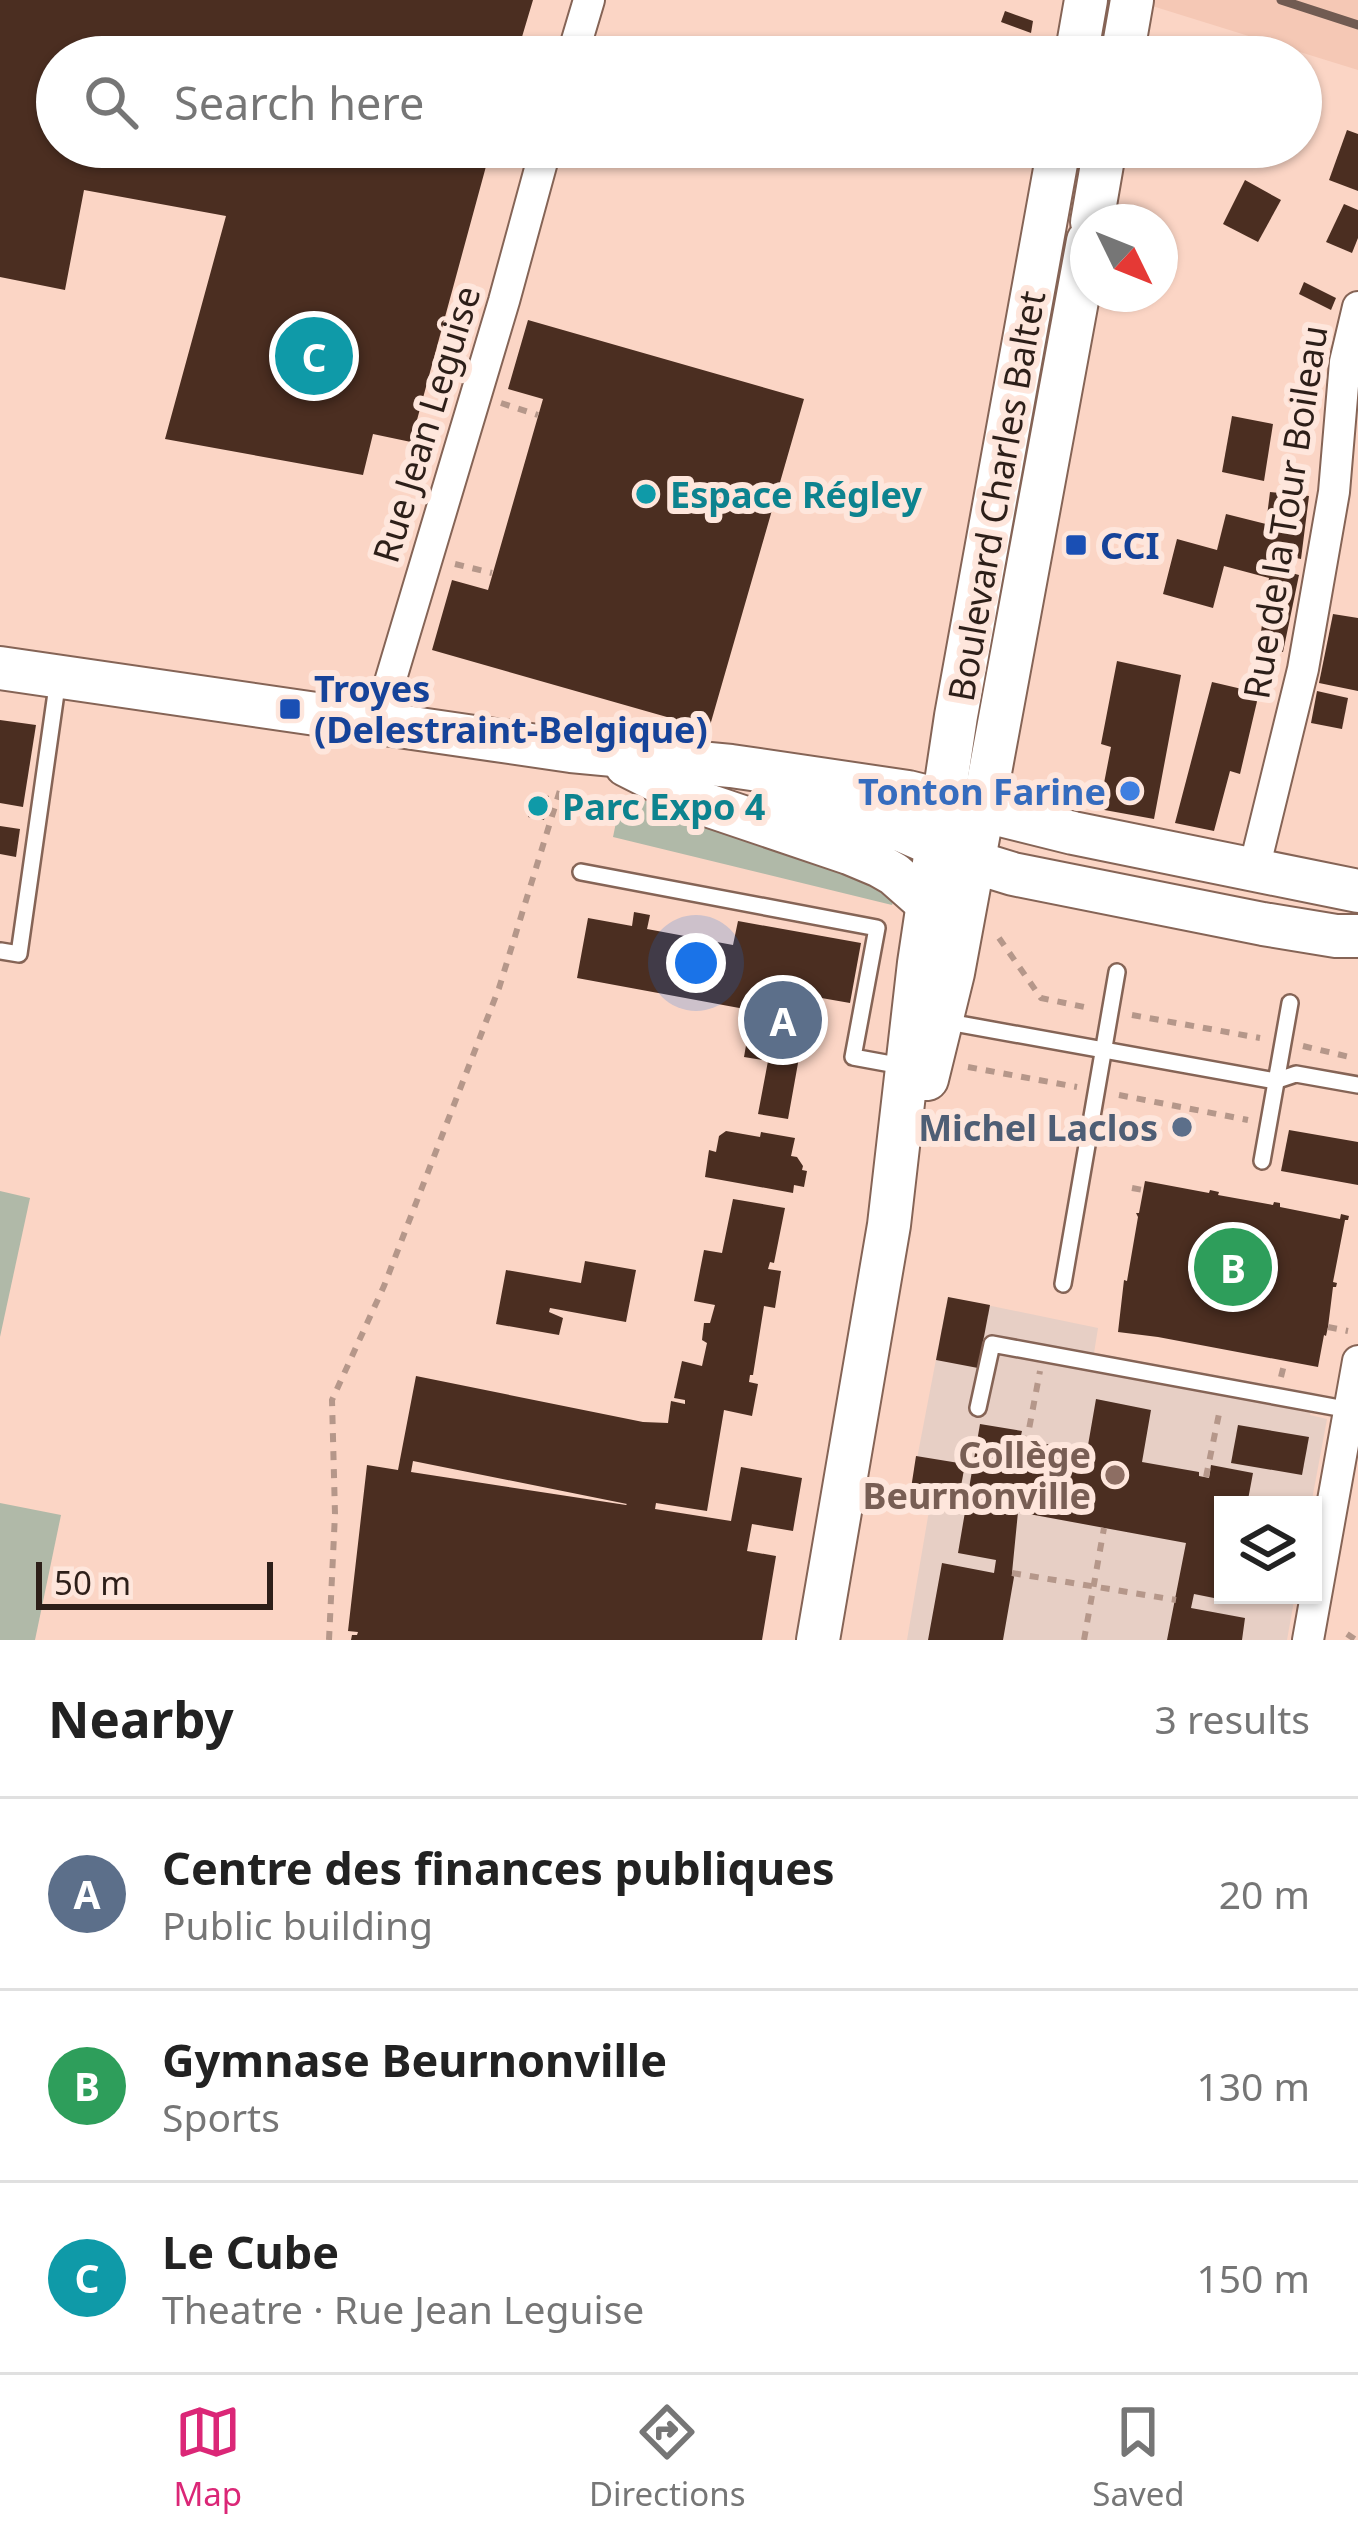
<!DOCTYPE html>
<meta charset="utf-8">
<style>
:root{--surface:#fff;--page:#f2f2f2;--text:#222;--muted:#767676;--line:#e0e0e0;--accent:#db2777}
body{margin:0;font-family:"Noto Sans",sans-serif;background:var(--page);color:var(--text)}
.controls{position:absolute;right:36px;bottom:36px;display:grid;overflow:hidden;border-radius:0px;box-shadow:0 3px 9px #0004}
.controls button{width:108px;height:108px;display:grid;place-items:center;padding:0;border:0;border-bottom:3px solid var(--line);background:var(--surface);color:var(--text);font:60px sans-serif}
.compass{position:absolute;left:1070px;top:204px;width:108px;height:108px;border-radius:50%;background:var(--surface);box-shadow:0 3px 9px #0004;rotate:133deg}
.scale{position:absolute;left:36px;bottom:30px;width:237px;box-sizing:border-box;padding-left:12px;border:6px solid #2d1f19;border-top:0;font-size:33px;line-height:42px;white-space:nowrap;color:#2d1f19;-webkit-text-stroke:9px #fee6dc;paint-order:stroke}
.you{position:absolute;left:696px;top:963px;width:42px;height:42px;margin:-30px;border:9px solid #fff;border-radius:50%;background:#1a73e8;box-shadow:0 0 0 18px #1a73e833}
.badge{display:grid;place-items:center;width:78px;height:78px;border-radius:50%;background:var(--accent);color:#fff;font-size:39px;font-weight:700}
.pin{position:absolute;translate:-50% -50%;border:6px solid #fff;box-shadow:0 3px 12px #0006}
.list{margin:0;padding:0;list-style:none}
h2{display:flex;justify-content:space-between;align-items:center;height:156px;margin:0;padding:0 48px;font-size:51px}
h2 small{font-size:39px;font-weight:400;color:var(--muted)}
.list li{display:grid;grid-template-columns:78px 1fr auto;gap:36px;align-items:center;box-sizing:border-box;height:192px;padding:0 48px;border-top:3px solid var(--line)}
.list b{display:block;font-size:45px;white-space:nowrap}
.list p{margin:0;font-size:39px;white-space:nowrap;color:var(--muted)}
.list em{font-size:39px;font-style:normal;color:var(--muted)}
.icon{flex:none;width:66px;height:66px;fill:none;stroke:currentColor;stroke-width:2;stroke-linecap:round;stroke-linejoin:round}
.map{position:relative;flex:none;width:1358px;height:1640px;overflow:hidden}
.search{position:absolute;background:var(--surface);box-shadow:0 3px 9px #0004;left:36px;right:36px;top:36px;height:132px;display:flex;align-items:center;gap:30px;box-sizing:border-box;padding:0 42px;border-radius:66px;color:var(--muted);font-size:45px}
.sheet{height:732px;background:var(--surface)}
nav{display:flex;justify-content:space-around;align-items:center;box-sizing:border-box;height:168px;border-top:3px solid var(--line);background:var(--surface);font-size:33px;color:var(--muted)}
nav a{display:grid;justify-items:center;gap:6px}
nav .on{color:var(--accent)}
.map>svg:first-child{display:block}
.built{fill:#f5c8b5}
.education{fill:#e7cfc5}
.green{fill:#b0b9a8}
.building{fill:#4b2e21;fill-rule:evenodd}
.lines{fill:none;stroke-linecap:round;stroke-linejoin:round}
.lane-casing{stroke:#856456;stroke-width:20}
.street-casing{stroke:#856456;stroke-width:34}
.secondary-casing{stroke:#856456;stroke-width:46}
.path{stroke:#b5978a;stroke-width:6;stroke-dasharray:9 9;stroke-linecap:butt}
.lane{stroke:#fff;stroke-width:15}
.street{stroke:#fff;stroke-width:30}
.secondary{stroke:#fff;stroke-width:42}
.rail{stroke:#715b52;stroke-width:9}
.culture-dot{fill:#0f9aa8;stroke:#fee6dc;stroke-width:4.5}
.transit-dot{fill:#1a4fb4;stroke:#fee6dc;stroke-width:4.5}
.shop-dot{fill:#3f7fe0;stroke:#fee6dc;stroke-width:4.5}
.service-dot{fill:#5c6f8a;stroke:#fee6dc;stroke-width:4.5}
.education-dot{fill:#8d6e63;stroke:#fee6dc;stroke-width:4.5}
.labels{text-anchor:middle;dominant-baseline:central;stroke-width:12;stroke-linejoin:round;paint-order:stroke}
.street-label{font-size:36px;fill:#2d1f19;stroke:#fee6dc}
.culture-label{font-size:36px;font-weight:bold;fill:#0d838f;stroke:#fee6dc;text-anchor:start}
.transit-label{font-size:36px;font-weight:bold;fill:#164399;stroke:#fee6dc;text-anchor:start}
.shop-label{font-size:36px;font-weight:bold;fill:#366cbe;stroke:#fee6dc;text-anchor:end}
.service-label{font-size:36px;font-weight:bold;fill:#4e5e75;stroke:#fee6dc;text-anchor:end}
.education-label{font-size:36px;font-weight:bold;fill:#785e54;stroke:#fee6dc;text-anchor:end}
</style>
<div class="map">
<svg width="1358" height="1640" viewBox="0 0 1358 1640">
<rect width="100%" height="100%" fill="#fbd5c5"/>
<path class="built" d="M 1133,0 L 1358,0 L 1358,70 L 1194,19 Z"/>
<path class="education" d="M 948,1297 L 1098,1328 L 1094,1353 L 1315,1393 L 1310,1415 L 1327,1419 L 1311,1505 L 1223,1505 L 1223,1595 L 1295,1595 L 1287,1640 L 907,1640 L 931,1499 L 910,1495 Z"/>
<g class="green">
<path d="M 631,796 L 865,875 L 895,897 L 892,905 L 613,837 L 621,798 Z"/>
<path d="M 0,1191 L 30,1198 L 0,1337 Z"/>
<path d="M 0,1503 L 61,1515 L 35,1640 L 0,1640 Z"/>
</g>
<g class="building">
<path d="M 0,0 L 533,0 L 516,57 L 57,57 L 57,147 L 483,147 L 480,158 L 488,159 L 411,442 L 373,434 L 363,475 L 165,439 L 226,216 L 84,190 L 65,290 L 0,277 Z"/>
<path d="M 1005,11 L 1033,21 L 1031,33 L 1001,22 Z"/>
<path d="M 1347,130 L 1358,134 L 1358,191 L 1329,180 Z"/>
<path d="M 1245,180 L 1281,200 L 1258,242 L 1223,224 Z"/>
<path d="M 1344,204 L 1358,210 L 1358,238 L 1352,253 L 1326,242 Z"/>
<path d="M 1304,282 L 1336,298 L 1331,310 L 1299,294 Z"/>
<path d="M 528,320 L 804,399 L 709,729 L 432,650 L 452,580 L 488,590 L 543,399 L 508,389 Z"/>
<path d="M 1232,416 L 1273,424 L 1264,481 L 1222,472 Z"/>
<path d="M 1270,492 L 1309,496 L 1301,559 L 1280,554 L 1277,569 L 1299,575 L 1283,652 L 1259,645 L 1269,578 L 1224,566 L 1213,608 L 1163,594 L 1177,539 L 1217,550 L 1226,514 L 1266,524 Z"/>
<path d="M 1333,614 L 1358,618 L 1358,691 L 1319,683 Z"/>
<path d="M 1117,661 L 1181,675 L 1154,819 L 1099,809 L 1111,747 L 1101,744 Z"/>
<path d="M 1212,682 L 1259,693 L 1240,774 L 1230,771 L 1214,831 L 1175,823 Z"/>
<path d="M 1317,691 L 1348,698 L 1342,729 L 1311,723 Z"/>
<path d="M 0,720 L 36,725 L 23,807 L 0,803 Z"/>
<path d="M 533,793 L 549,796 L 544,820 L 528,817 Z"/>
<path d="M 0,826 L 20,829 L 16,857 L 0,854 Z"/>
<path d="M 634,912 L 650,915 L 647,929 L 733,945 L 738,921 L 861,943 L 850,1003 L 810,996 L 788,1119 L 758,1114 L 768,1061 L 744,1057 L 749,1028 L 758,1030 L 761,1012 L 577,978 L 588,918 L 632,926 Z"/>
<path d="M 1289,1130 L 1358,1142 L 1358,1185 L 1281,1171 Z"/>
<path d="M 726,1131 L 760,1137 L 761,1132 L 795,1138 L 791,1156 L 797,1157 L 803,1166 L 802,1170 L 807,1171 L 804,1187 L 794,1185 L 793,1193 L 705,1177 L 709,1150 L 716,1152 L 719,1136 Z"/>
<path d="M 1145,1181 L 1209,1193 L 1210,1190 L 1219,1192 L 1218,1195 L 1273,1205 L 1274,1202 L 1280,1203 L 1280,1207 L 1340,1219 L 1341,1214 L 1349,1216 L 1348,1220 L 1345,1220 L 1333,1282 L 1337,1283 L 1336,1287 L 1333,1287 L 1328,1327 L 1326,1336 L 1324,1335 L 1318,1367 L 1158,1337 L 1118,1332 L 1124,1280 L 1127,1281 L 1138,1217 L 1136,1213 L 1139,1213 Z"/>
<path d="M 733,1199 L 785,1208 L 774,1263 L 770,1262 L 768,1269 L 781,1271 L 775,1308 L 764,1306 L 753,1375 L 750,1375 L 749,1382 L 758,1384 L 752,1416 L 724,1410 L 707,1511 L 656,1503 L 655,1509 L 731,1521 L 741,1467 L 802,1478 L 793,1531 L 752,1524 L 747,1551 L 776,1556 L 762,1640 L 351,1640 L 352,1635 L 357,1635 L 358,1632 L 348,1631 L 367,1465 L 398,1470 L 416,1376 L 643,1422 L 668,1423 L 671,1401 L 685,1404 L 685,1400 L 674,1398 L 682,1361 L 702,1366 L 707,1343 L 702,1340 L 704,1323 L 710,1323 L 715,1305 L 694,1301 L 704,1250 L 722,1253 ZM 413,1461 L 627,1504 L 626,1505 L 411,1472 Z"/>
<path d="M 585,1261 L 636,1270 L 626,1322 L 550,1308 L 549,1312 L 563,1318 L 559,1335 L 496,1324 L 506,1270 L 581,1283 Z"/>
<path d="M 948,1297 L 990,1305 L 978,1368 L 936,1360 Z"/>
<path d="M 1096,1399 L 1151,1410 L 1142,1462 L 1199,1472 L 1199,1476 L 1209,1478 L 1211,1465 L 1253,1473 L 1247,1505 L 1223,1505 L 1223,1595 L 1231,1595 L 1229,1601 L 1194,1594 L 1191,1608 L 1245,1618 L 1242,1640 L 1167,1640 L 1186,1543 L 1018,1512 L 1012,1573 L 1014,1577 L 1003,1640 L 928,1640 L 942,1563 L 994,1573 L 996,1560 L 958,1553 L 980,1424 L 1022,1431 L 1019,1444 L 1029,1445 L 1030,1441 L 1087,1451 Z"/>
<path d="M 1238,1425 L 1309,1437 L 1302,1475 L 1231,1463 Z"/>
<path d="M 916,1456 L 965,1464 L 958,1503 L 910,1495 Z"/>
</g>
<g class="lines">
<defs>
<g id="lane">
<path d="M 581,872 L 877,928 L 853,1057 L 902,1066"/>
<path d="M 1,951 L 19,954 L 58,679"/>
<path d="M 943,1021 L 1275,1081 L 1296,1074 L 1358,1085"/>
<path d="M 1262,1161 L 1290,1003"/>
<path d="M 1063,1284 L 1117,972"/>
<path d="M 978,1408 L 992,1344 L 1350,1410"/>
</g>
<g id="street">
<path d="M 572,57 L 589,0"/>
<path d="M 378,722 L 504,301 L 546,147"/>
<path d="M 1254,869 L 1303,669 L 1334,492 L 1345,362 L 1358,307"/>
<path d="M 1308,1640 L 1358,1361"/>
</g>
<g id="secondary">
<path d="M 1076,57 L 1086,0"/>
<path d="M 1122,57 L 1132,0"/>
<path d="M 1092,222 L 1105,147"/>
<path d="M 0,668 L 571,751 L 731,766 L 908,792 L 1073,833 L 1358,891"/>
<path d="M 626,765 L 701,803 L 849,853 L 880,866 L 894,874 L 928,904"/>
<path d="M 779,797 L 903,831 L 974,862 L 1013,874 L 1263,924 L 1336,936 L 1358,936"/>
<path d="M 927,1079 L 953,973 L 1088,241"/>
<path d="M 818,1640 L 889,1225 L 919,963 L 956,716 L 1059,147"/>
</g>
</defs>
<use href="#lane" class="lane-casing"/>
<use href="#street" class="street-casing"/>
<use href="#secondary" class="secondary-casing"/>
<g class="path">
<path d="M 501,403 L 538,415"/>
<path d="M 455,564 L 492,573"/>
<path d="M 999,938 L 1041,998 L 1089,1008"/>
<path d="M 1132,1015 L 1260,1038"/>
<path d="M 1303,1046 L 1354,1058"/>
<path d="M 968,1067 L 1077,1087"/>
<path d="M 1119,1095 L 1248,1120"/>
<path d="M 1132,1188 L 1143,1190"/>
<path d="M 1328,1327 L 1348,1331"/>
<path d="M 1281,1377 L 1285,1361"/>
<path d="M 1026,1445 L 1040,1371"/>
<path d="M 1206,1477 L 1220,1409"/>
<path d="M 1012,1573 L 1176,1600"/>
<path d="M 1347,1634 L 1356,1640"/>
<path d="M 329,1640 L 335,1514 L 332,1400 L 384,1286 L 499,988 L 561,787"/>
<path d="M 1084,1640 L 1104,1528"/>
</g>
<use href="#lane" class="lane"/>
<use href="#street" class="street"/>
<use href="#secondary" class="secondary"/>
<path class="rail" d="M 1281,0 L 1358,25"/>
</g>
<g class="culture-dot">
<circle cx="646" cy="494" r="12"/>
<circle cx="538" cy="806" r="12"/>
</g>
<g class="transit-dot">
<rect x="1064" y="533" width="24" height="24" rx="6"/>
<rect x="278" y="697" width="24" height="24" rx="6"/>
</g>
<circle class="shop-dot" cx="1130" cy="791" r="12"/>
<circle class="service-dot" cx="1182" cy="1127" r="12"/>
<circle class="education-dot" cx="1115" cy="1475" r="12"/>
<g class="labels">
<g class="street-label">
<text transform="translate(426 424) rotate(-73)">Rue Jean Leguise</text>
<text transform="translate(996 496) rotate(-80)">Boulevard Charles Baltet</text>
<text transform="translate(1285 512) rotate(-81)">Rue de la Tour Boileau</text>
</g>
<g class="culture-label">
<text x="670" y="494">Espace Régley</text>
<text x="562" y="806">Parc Expo 4</text>
</g>
<g class="transit-label">
<text x="1100" y="545">CCI</text>
<text x="314" y="688">Troyes<tspan x="314" dy="41">(Delestraint-Belgique)</tspan></text>
</g>
<g class="shop-label">
<text x="1106" y="791">Tonton Farine</text>
</g>
<g class="service-label">
<text x="1158" y="1127">Michel Laclos</text>
</g>
<g class="education-label">
<text x="1091" y="1454">Collège<tspan x="1091" dy="41">Beurnonville</tspan></text>
</g>
</g>
</svg>
<div class="controls">
<button><svg class="icon" aria-label="layers" viewBox="0 0 24 24"><path d="M12 4l9 5-9 5-9-5zM3 14l9 5 9-5"/></svg></button>
</div>
<svg class="compass" viewBox="-18 -18 36 36"><path d="M0-13l5 13h-10z" fill="#e53935"/><path d="M0 13l5-13h-10z" fill="#767676"/></svg>
<div class="scale">50 m</div>
<div class="you"></div>
<div class="pin badge" style="left:783px;top:1020px;background:#5c6f8a">A</div>
<div class="pin badge" style="left:1233px;top:1267px;background:#2e9e5b">B</div>
<div class="pin badge" style="left:314px;top:356px;background:#0f9aa8">C</div>
<div class="search"><svg class="icon" aria-label="search" viewBox="0 0 24 24"><circle cx="10" cy="10" r="6"/><path d="M15 15l6 6"/></svg>Search here</div>
</div>
<section class="sheet">
<h2>Nearby<small>3 results</small></h2>
<ul class="list">
<li><span class="badge" style="background:#5c6f8a">A</span><div><b>Centre des finances publiques</b><p>Public building</p></div><em>20 m</em></li>
<li><span class="badge" style="background:#2e9e5b">B</span><div><b>Gymnase Beurnonville</b><p>Sports</p></div><em>130 m</em></li>
<li><span class="badge" style="background:#0f9aa8">C</span><div><b>Le Cube</b><p>Theatre · Rue Jean Leguise</p></div><em>150 m</em></li>
</ul>
</section>
<nav>
<a class="on"><svg class="icon" aria-label="map" viewBox="0 0 24 24"><path d="M3 6l6-2 6 2 6-2v14l-6 2-6-2-6 2zM9 4v14M15 6v14"/></svg>Map</a>
<a><svg class="icon" aria-label="directions" viewBox="0 0 24 24"><path d="M12 3l9 9-9 9-9-9zM9 14v-3h6M13 9l2 2-2 2"/></svg>Directions</a>
<a><svg class="icon" aria-label="saved" viewBox="0 0 24 24"><path d="M7 4h10v16l-5-4-5 4z"/></svg>Saved</a>
</nav>
